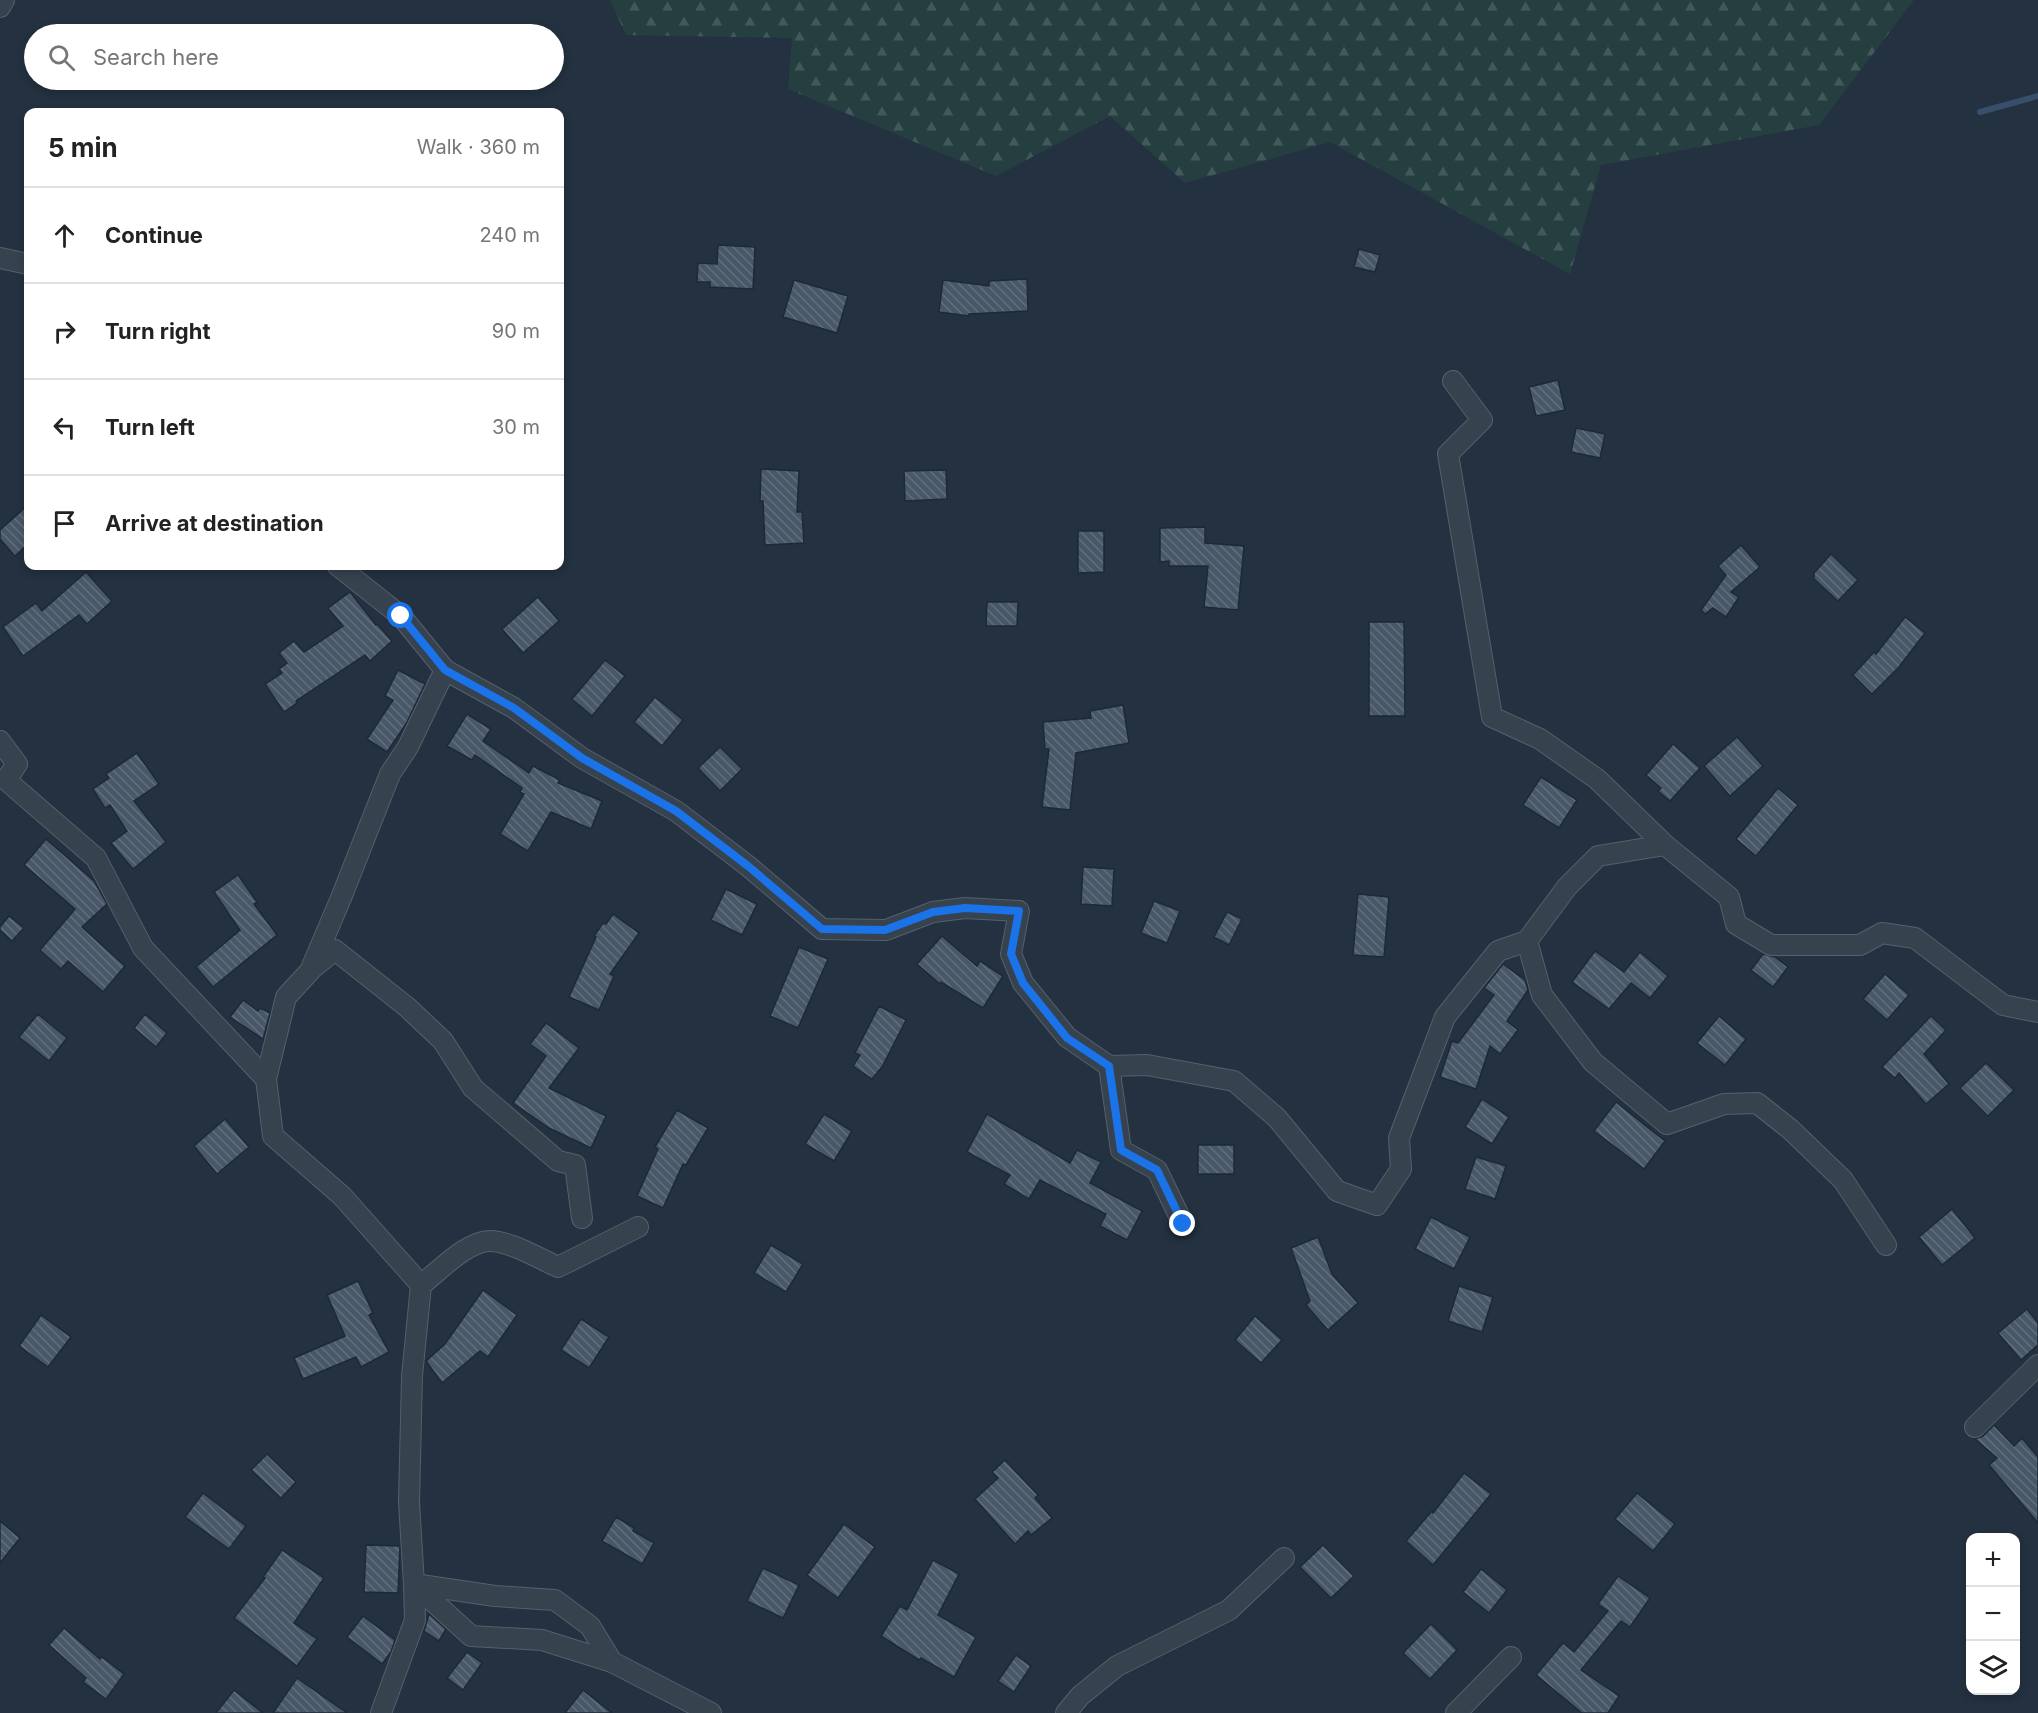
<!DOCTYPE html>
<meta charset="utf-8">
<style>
:root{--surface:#fff;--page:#f6f6f6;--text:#222;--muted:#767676;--line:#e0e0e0}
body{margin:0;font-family:Inter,sans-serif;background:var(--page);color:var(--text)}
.controls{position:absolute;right:18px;bottom:18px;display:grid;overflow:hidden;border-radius:12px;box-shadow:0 3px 9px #0003}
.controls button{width:54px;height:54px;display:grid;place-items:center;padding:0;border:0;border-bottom:2px solid var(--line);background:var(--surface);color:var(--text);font:30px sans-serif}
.stop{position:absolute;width:18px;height:18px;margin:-14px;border:4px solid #1a73e8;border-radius:50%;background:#fff}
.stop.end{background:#1a73e8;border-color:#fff;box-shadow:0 2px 6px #0008}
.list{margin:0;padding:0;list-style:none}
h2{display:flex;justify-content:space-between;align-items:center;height:78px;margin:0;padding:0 24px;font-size:26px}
h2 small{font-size:20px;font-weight:400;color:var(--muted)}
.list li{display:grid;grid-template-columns:39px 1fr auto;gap:18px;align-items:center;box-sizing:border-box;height:96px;padding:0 24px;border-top:2px solid var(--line)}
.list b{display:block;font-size:22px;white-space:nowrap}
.list em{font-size:20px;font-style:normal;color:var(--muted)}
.icon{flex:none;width:33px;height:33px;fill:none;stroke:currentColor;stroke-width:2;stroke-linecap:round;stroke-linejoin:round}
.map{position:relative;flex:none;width:2038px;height:1713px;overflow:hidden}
.search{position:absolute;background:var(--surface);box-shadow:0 3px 9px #0003;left:24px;top:24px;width:540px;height:66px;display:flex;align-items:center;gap:15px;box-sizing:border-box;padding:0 21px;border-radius:33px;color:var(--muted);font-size:22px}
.panel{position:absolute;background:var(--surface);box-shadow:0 3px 9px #0003;left:24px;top:108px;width:540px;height:462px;border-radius:12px}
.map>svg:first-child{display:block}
.forest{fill:url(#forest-firs)}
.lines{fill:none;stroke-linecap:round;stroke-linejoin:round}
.stream{stroke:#374f6a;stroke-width:6}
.building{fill:url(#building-back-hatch);stroke:#1e2936;stroke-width:1.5}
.minor-casing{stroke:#55606d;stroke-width:22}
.minor{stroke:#37424f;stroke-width:20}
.route{stroke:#1a73e8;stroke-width:8}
</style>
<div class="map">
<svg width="2038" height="1713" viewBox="0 0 2038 1713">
<defs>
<pattern id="forest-firs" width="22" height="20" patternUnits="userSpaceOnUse" patternTransform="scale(1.5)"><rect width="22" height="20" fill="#253f41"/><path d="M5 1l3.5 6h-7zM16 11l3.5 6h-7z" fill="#42595b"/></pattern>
<pattern id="building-back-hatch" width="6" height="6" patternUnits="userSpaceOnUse" patternTransform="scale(1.5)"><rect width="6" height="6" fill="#485869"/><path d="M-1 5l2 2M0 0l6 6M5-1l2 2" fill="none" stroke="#606e7d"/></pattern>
</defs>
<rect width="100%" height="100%" fill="#233140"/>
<path class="forest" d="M 610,0 L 1914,0 L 1819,125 L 1601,165 L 1570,274 L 1330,142 L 1185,183 L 1110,116 L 996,176 L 788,89 L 792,38 L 626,35 Z"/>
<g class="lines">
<path class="stream" d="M 1980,112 L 2038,96"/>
</g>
<g class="building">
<path d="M 718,245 L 755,247 L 753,289 L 710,287 L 710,282 L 697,282 L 698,263 L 717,264 Z"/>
<path d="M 1359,249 L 1380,255 L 1375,272 L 1354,267 Z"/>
<path d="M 1027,279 L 1028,311 L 969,314 L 969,316 L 939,312 L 943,280 L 989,286 L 989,281 Z"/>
<path d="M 794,280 L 848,296 L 837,333 L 783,317 Z"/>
<path d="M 1558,380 L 1565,410 L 1536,416 L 1529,387 Z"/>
<path d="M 1576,428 L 1605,434 L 1600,458 L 1571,452 Z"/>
<path d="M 761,469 L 799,471 L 797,512 L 802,512 L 804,543 L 765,545 L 763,501 L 760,501 Z"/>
<path d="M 946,470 L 947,499 L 905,501 L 904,471 Z"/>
<path d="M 28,505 L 28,544 L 15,556 L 0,539 L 0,530 Z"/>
<path d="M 1205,527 L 1205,543 L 1244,546 L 1238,610 L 1204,607 L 1208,566 L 1169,566 L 1169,561 L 1160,562 L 1160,528 Z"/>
<path d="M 1078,531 L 1104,531 L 1104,572 L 1078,573 Z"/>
<path d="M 1741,545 L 1760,567 L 1731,592 L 1739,597 L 1726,617 L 1713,608 L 1705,614 L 1701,610 L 1726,575 L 1718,566 Z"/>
<path d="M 1831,554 L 1858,580 L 1838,601 L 1814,579 L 1814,573 Z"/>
<path d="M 86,572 L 112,601 L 87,624 L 79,615 L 23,656 L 3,627 L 36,603 L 42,611 Z"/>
<path d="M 350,592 L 376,625 L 377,624 L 392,641 L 370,661 L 365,655 L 296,701 L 297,703 L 284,712 L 265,684 L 282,673 L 279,669 L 287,663 L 279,653 L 294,641 L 304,652 L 343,626 L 328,608 Z"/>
<path d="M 538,597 L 559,621 L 523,653 L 502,629 Z"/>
<path d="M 987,602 L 1018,602 L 1017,626 L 986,626 Z"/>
<path d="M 1905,617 L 1925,633 L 1899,667 L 1872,694 L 1853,675 L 1874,652 L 1876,654 Z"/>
<path d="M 1369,622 L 1404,622 L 1405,716 L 1369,716 Z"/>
<path d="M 605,660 L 625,676 L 592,716 L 572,699 Z"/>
<path d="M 398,670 L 425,684 L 406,724 L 387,752 L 367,739 L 393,700 L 385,696 Z"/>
<path d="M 655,697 L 683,720 L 662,746 L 634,722 Z"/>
<path d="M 1123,705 L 1129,743 L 1076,753 L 1070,810 L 1042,807 L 1049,749 L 1045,749 L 1043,722 L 1091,718 L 1090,711 Z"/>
<path d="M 467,714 L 491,729 L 483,741 L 529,773 L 533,766 L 560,780 L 558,783 L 602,801 L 591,829 L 551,812 L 528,851 L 500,834 L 524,794 L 520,792 L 522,788 L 475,755 L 472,760 L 447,746 Z"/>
<path d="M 1737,737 L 1763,766 L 1730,796 L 1704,766 Z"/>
<path d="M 1673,744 L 1700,768 L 1670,801 L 1658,791 L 1661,788 L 1646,775 Z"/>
<path d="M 720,747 L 742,769 L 720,791 L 698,768 Z"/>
<path d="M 137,753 L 159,784 L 134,801 L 166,842 L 133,869 L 111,843 L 127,831 L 110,805 L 105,808 L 93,789 L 109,778 L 106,774 Z"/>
<path d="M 1541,777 L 1577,800 L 1559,828 L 1523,805 Z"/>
<path d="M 1778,788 L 1798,805 L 1756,856 L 1736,839 Z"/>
<path d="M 46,839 L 94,881 L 107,904 L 82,927 L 125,966 L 103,992 L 68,961 L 61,969 L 40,950 L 75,909 L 24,865 Z"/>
<path d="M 1083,867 L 1114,869 L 1112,906 L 1081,904 Z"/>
<path d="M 238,875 L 257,902 L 254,904 L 277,935 L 213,987 L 196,967 L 240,930 L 214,892 Z"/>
<path d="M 726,889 L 757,904 L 742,935 L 711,920 Z"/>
<path d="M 1358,894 L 1389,897 L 1384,957 L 1353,955 Z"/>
<path d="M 1154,901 L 1180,911 L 1167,943 L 1141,933 Z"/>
<path d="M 1227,912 L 1242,919 L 1229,945 L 1214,937 Z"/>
<path d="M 613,914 L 639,933 L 610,974 L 614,976 L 599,1010 L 569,997 L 596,937 L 594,936 L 603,923 L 606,924 Z"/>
<path d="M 9,916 L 24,928 L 12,941 L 0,930 L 0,927 Z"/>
<path d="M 942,936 L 977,966 L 980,961 L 1003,976 L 983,1008 L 941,982 L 940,984 L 917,964 Z"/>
<path d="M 799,947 L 828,959 L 798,1028 L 770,1016 Z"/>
<path d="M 1595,951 L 1624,972 L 1640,952 L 1668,976 L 1650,998 L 1631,983 L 1609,1009 L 1572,982 Z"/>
<path d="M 1763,954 L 1775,957 L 1788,967 L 1773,987 L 1751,970 Z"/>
<path d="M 1503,964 L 1525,980 L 1528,990 L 1507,1021 L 1518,1030 L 1500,1054 L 1490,1046 L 1476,1089 L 1440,1077 L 1452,1041 L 1458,1043 L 1494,995 L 1484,988 Z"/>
<path d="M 1885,974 L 1909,995 L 1887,1020 L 1863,999 Z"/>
<path d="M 243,1000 L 258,1011 L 260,1008 L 270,1013 L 263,1039 L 230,1017 Z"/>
<path d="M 879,1006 L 906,1020 L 882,1067 L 872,1079 L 853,1066 L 860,1055 L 855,1053 Z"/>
<path d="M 38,1014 L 67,1038 L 49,1061 L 19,1037 Z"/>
<path d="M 145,1014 L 167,1033 L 156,1047 L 134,1028 Z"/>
<path d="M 1719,1016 L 1746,1039 L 1725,1065 L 1697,1043 Z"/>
<path d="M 1931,1016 L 1946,1030 L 1924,1054 L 1949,1084 L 1926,1104 L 1899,1073 L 1895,1078 L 1882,1067 Z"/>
<path d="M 546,1023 L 579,1048 L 549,1088 L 606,1116 L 591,1148 L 549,1128 L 513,1103 L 546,1056 L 530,1044 Z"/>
<path d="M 1986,1063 L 2014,1090 L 1988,1116 L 1960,1088 Z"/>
<path d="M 1482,1099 L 1509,1117 L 1492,1144 L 1465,1127 Z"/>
<path d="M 1616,1102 L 1665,1141 L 1644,1169 L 1594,1131 Z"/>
<path d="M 677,1110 L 708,1128 L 686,1165 L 683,1164 L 663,1208 L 637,1196 L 658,1149 L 655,1147 Z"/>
<path d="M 824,1114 L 852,1131 L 834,1161 L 805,1144 Z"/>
<path d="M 987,1114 L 1070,1163 L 1077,1150 L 1101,1162 L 1090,1183 L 1142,1211 L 1127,1240 L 1100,1226 L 1106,1214 L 1040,1180 L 1029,1199 L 1004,1184 L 1010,1175 L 967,1152 Z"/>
<path d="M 225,1119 L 249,1147 L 217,1174 L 194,1146 Z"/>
<rect x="1198" y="1145" width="36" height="29"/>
<path d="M 1476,1157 L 1506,1166 L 1495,1199 L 1465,1189 Z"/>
<path d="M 1952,1209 L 1975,1238 L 1942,1265 L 1919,1237 Z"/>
<path d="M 1431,1217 L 1470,1237 L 1454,1269 L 1415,1249 Z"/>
<path d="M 1318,1237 L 1332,1274 L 1358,1303 L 1328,1330 L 1306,1305 L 1310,1301 L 1291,1248 Z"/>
<path d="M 771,1245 L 803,1264 L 786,1292 L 754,1273 Z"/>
<path d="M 358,1281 L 373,1313 L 369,1315 L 389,1352 L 361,1367 L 356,1357 L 303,1379 L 294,1358 L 345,1336 L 327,1295 Z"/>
<path d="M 1459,1286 L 1493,1297 L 1482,1332 L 1448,1321 Z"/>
<path d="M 483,1290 L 517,1315 L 488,1357 L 480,1351 L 442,1383 L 426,1361 L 445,1344 Z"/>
<path d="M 2027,1309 L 2038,1323 L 2038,1345 L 2021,1360 L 1998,1333 Z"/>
<path d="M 41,1315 L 71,1337 L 48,1367 L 19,1346 Z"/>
<path d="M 1255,1316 L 1282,1340 L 1261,1363 L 1235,1340 Z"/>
<path d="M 581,1319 L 609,1337 L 589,1368 L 561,1350 Z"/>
<path d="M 1994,1425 L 2014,1446 L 2022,1438 L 2038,1457 L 2038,1523 L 1989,1465 L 1997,1458 L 1975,1439 L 1983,1436 Z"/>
<path d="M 267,1454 L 296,1482 L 281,1498 L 251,1470 Z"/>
<path d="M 1005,1460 L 1038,1495 L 1035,1498 L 1052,1518 L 1031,1535 L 1028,1531 L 1015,1544 L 975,1499 L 998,1478 L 992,1472 Z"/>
<path d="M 1464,1473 L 1491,1494 L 1433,1565 L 1406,1541 L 1432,1511 L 1433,1513 Z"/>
<path d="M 203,1493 L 246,1526 L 229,1549 L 185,1517 Z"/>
<path d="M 1637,1493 L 1675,1524 L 1653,1551 L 1615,1519 Z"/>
<path d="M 616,1517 L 634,1528 L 633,1531 L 654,1543 L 642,1564 L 602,1541 Z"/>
<path d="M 0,1521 L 20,1538 L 0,1563 Z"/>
<path d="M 844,1524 L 875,1547 L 838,1598 L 807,1575 Z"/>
<path d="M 366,1545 L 400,1546 L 398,1593 L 364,1592 Z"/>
<path d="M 1323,1545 L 1354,1576 L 1331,1598 L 1300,1567 Z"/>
<path d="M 282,1550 L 324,1578 L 294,1623 L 317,1639 L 297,1666 L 234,1618 L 265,1578 L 263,1577 Z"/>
<path d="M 933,1560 L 959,1574 L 938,1615 L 976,1637 L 954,1677 L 921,1658 L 919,1660 L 881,1636 L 900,1606 L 907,1610 Z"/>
<path d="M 763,1568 L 799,1585 L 783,1618 L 747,1601 Z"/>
<path d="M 1481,1569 L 1507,1590 L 1489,1613 L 1463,1592 Z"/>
<path d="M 1618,1576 L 1650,1598 L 1630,1627 L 1621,1621 L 1581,1670 L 1619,1696 L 1608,1713 L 1582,1713 L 1536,1675 L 1563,1643 L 1574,1652 L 1608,1611 L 1598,1604 Z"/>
<path d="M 429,1614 L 446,1629 L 439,1641 L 424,1631 Z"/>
<path d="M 363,1616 L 395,1640 L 391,1652 L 382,1664 L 347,1637 Z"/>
<path d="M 1431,1624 L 1457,1650 L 1430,1679 L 1403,1653 Z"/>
<path d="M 64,1628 L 100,1659 L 102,1657 L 124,1674 L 106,1699 L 83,1682 L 86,1678 L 49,1645 Z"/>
<path d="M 467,1652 L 482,1663 L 463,1690 L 447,1678 Z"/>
<path d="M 1016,1655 L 1031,1666 L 1014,1692 L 998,1681 Z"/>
<path d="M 297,1678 L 347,1713 L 273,1713 Z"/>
<path d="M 234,1690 L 263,1713 L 216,1713 Z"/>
<path d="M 583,1690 L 612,1713 L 565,1713 Z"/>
</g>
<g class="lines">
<defs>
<g id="minor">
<path d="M 0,7 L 4,0"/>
<path d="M 0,258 L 28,264"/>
<path d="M 1453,381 L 1482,420 L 1448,454 L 1492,717 L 1540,739 L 1597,779 L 1665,845"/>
<path d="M 338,566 L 401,616 L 445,670 L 514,708 L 582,758 L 676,811 L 748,866 L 822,929 L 886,930 L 933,912 L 965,908 L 1019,911 L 1011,954 L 1023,983 L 1067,1037 L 1109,1066"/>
<path d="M 0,741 L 17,764 L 6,780 L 96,858 L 143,948 L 266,1079"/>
<path d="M 1527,941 L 1542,995 L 1593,1062 L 1667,1124 L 1724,1104 L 1757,1103 L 1790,1129 L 1843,1180 L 1886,1245"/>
<path d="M 314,967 L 335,950 L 407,1007 L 443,1041 L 473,1088 L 558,1161 L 575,1165 L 582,1218"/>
<path d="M 1183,1224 L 1157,1170 L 1121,1150 L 1109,1066 L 1147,1065 L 1234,1081 L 1277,1118 L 1337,1191 L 1377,1205 L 1401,1169 L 1399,1138 L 1445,1017 L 1498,951 L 1527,941 L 1567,887 L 1598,856 L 1665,845 L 1729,897 L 1736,924 L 1771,945 L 1860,945 L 1882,933 L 1915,938 L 2003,1005 L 2038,1012"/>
<path d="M 638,1227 L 558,1267 C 538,1258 514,1243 492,1241 C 469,1239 439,1271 421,1285 L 412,1376 L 409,1502 L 414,1584 L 471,1636 L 542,1640 L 612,1662 L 711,1713"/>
<path d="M 421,1285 L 342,1196 L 273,1136 L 266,1079 L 286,997 L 310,971 L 341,898 L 390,774 L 408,747 L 445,670"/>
<path d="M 1975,1427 L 2038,1365"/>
<path d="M 381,1713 L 415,1620 L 414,1584 L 495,1596 L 555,1600 L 590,1626 L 612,1662"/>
<path d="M 1066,1713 L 1080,1696 L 1117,1666 L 1229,1610 L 1284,1558"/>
<path d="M 1456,1713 L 1511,1657"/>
</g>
</defs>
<use href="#minor" class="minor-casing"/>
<use href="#minor" class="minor"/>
</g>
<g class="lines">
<path class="route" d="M 401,616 L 445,670 L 514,708 L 582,758 L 676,811 L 748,866 L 822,929 L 885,930 L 933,912 L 965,908 L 1019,911 L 1011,954 L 1023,983 L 1067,1038 L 1109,1066 L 1121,1150 L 1157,1170 L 1183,1224"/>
</g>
</svg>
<div class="controls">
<button>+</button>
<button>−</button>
<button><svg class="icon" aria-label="layers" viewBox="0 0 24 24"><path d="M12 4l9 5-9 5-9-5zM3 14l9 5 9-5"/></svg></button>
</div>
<div class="stop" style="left:401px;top:616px"></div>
<div class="stop end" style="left:1183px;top:1224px"></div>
<div class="search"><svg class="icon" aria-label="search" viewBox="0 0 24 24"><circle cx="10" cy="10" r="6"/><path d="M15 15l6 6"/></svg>Search here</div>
<section class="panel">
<h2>5 min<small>Walk · 360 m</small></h2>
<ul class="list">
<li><svg class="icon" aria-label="ahead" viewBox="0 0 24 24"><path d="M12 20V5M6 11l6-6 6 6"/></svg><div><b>Continue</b></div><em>240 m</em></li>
<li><svg class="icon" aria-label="right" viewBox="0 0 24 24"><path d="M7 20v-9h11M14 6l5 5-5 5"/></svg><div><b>Turn right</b></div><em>90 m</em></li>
<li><svg class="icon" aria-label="left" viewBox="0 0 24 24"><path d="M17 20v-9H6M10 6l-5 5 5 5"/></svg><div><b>Turn left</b></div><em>30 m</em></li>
<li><svg class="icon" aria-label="arrive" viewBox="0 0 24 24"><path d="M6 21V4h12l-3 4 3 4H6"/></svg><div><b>Arrive at destination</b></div></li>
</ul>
</section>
</div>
